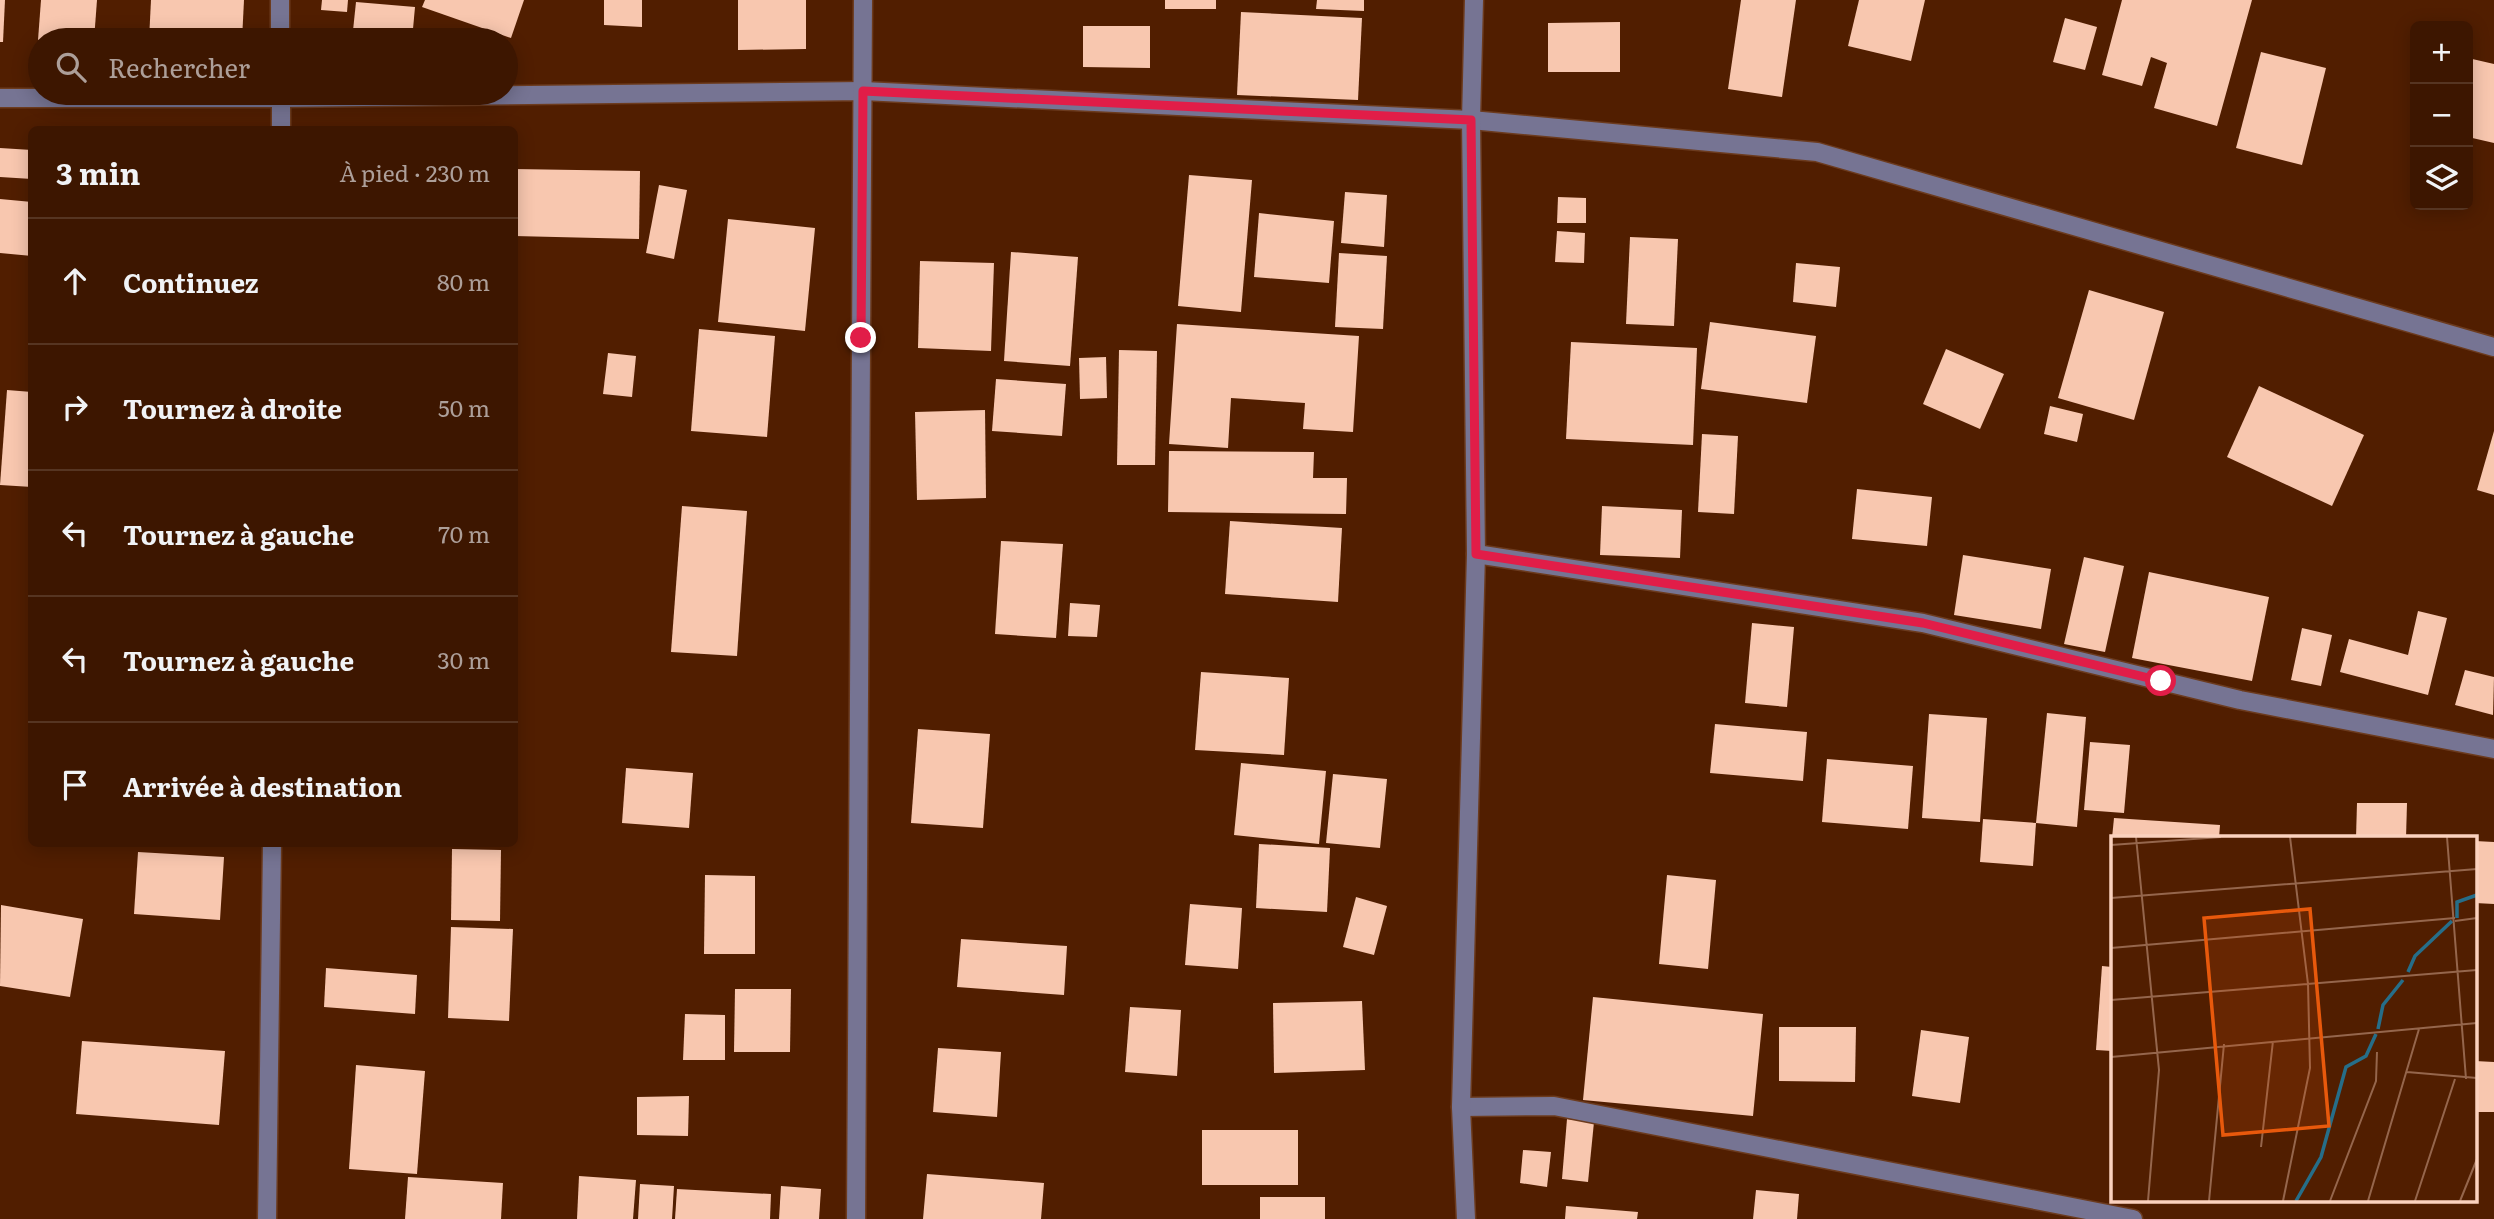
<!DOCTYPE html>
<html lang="fr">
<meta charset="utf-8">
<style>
:root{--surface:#3d1600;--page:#441f0a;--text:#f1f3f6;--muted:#ad9f99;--line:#563522}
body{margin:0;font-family:Literata,serif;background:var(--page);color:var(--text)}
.controls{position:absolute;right:21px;top:21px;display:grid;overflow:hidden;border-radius:10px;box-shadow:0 4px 18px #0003}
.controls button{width:63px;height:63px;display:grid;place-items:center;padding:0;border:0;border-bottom:2px solid var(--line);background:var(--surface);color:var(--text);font:35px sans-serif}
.stop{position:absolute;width:21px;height:21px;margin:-16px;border:5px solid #e11d48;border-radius:50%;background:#fff}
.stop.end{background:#e11d48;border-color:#fff;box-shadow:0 2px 7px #0008}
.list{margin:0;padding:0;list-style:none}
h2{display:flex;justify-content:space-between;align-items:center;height:91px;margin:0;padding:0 28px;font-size:30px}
h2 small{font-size:23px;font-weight:400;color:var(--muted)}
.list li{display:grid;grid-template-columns:46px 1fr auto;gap:21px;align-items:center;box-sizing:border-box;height:126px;padding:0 28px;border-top:2px solid var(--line)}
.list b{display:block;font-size:26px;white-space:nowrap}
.list em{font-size:23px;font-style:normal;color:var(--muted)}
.icon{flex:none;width:38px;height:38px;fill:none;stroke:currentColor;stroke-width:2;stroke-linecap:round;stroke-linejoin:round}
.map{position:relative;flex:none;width:2494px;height:1219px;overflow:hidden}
.search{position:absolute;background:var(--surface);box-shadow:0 4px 18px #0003;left:28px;top:28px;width:490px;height:77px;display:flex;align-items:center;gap:18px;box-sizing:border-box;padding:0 24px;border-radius:38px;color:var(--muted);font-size:26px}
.panel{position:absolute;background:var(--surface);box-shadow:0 4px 18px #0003;left:28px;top:126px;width:490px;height:721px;border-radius:10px}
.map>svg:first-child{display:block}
.building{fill:#f8c7af}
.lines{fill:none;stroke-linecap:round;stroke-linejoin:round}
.minor-casing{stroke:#6c3b1e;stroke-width:21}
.minor{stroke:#767493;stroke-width:18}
.route{stroke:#e11d48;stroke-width:9}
.inset-river{fill:none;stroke:#266e89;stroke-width:3.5}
.inset-road{fill:none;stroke:#95664c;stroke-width:2}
.view{fill:#e8590c;fill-opacity:0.15;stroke:#e8590c;stroke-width:3.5}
.inset-edge{fill:none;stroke:#fbd2be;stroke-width:3.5}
</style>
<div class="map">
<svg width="2494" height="1219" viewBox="0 0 2494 1219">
<rect width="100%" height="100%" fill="#511e00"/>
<g class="building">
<path d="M 0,0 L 5,0 L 3,42 L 0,42 Z"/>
<path d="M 41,0 L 97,0 L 94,40 L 38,40 Z"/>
<path d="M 151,0 L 244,0 L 242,40 L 149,40 Z"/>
<path d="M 322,0 L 348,0 L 347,12 L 321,10 Z"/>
<path d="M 425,0 L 524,0 L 511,38 L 422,7 Z"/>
<path d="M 604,0 L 642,0 L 642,27 L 604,25 Z"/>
<path d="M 738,0 L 806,0 L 806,49 L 738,50 Z"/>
<rect x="1165" y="0" width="51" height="9"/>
<path d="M 1317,0 L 1364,0 L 1364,11 L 1316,9 Z"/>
<path d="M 1741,0 L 1796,0 L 1782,97 L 1728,89 Z"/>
<path d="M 1859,0 L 1925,0 L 1911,61 L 1848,46 Z"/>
<path d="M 2122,0 L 2252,0 L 2217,126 L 2154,108 L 2167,63 L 2151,57 L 2142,86 L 2102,75 Z"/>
<path d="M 356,2 L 415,7 L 412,40 L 352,40 Z"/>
<path d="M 1241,12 L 1362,18 L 1358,100 L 1237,95 Z"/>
<path d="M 2065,18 L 2097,27 L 2085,70 L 2053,62 Z"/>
<path d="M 1620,22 L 1620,72 L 1548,72 L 1548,23 Z"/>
<path d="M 1083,26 L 1150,26 L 1150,68 L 1083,67 Z"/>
<path d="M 2261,52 L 2326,68 L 2302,165 L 2236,148 Z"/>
<path d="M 2468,58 L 2494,64 L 2494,143 L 2468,137 Z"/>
<path d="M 0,148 L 32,150 L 32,179 L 0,177 Z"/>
<path d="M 514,169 L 640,171 L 639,239 L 514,236 Z"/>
<path d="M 1189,175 L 1252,180 L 1241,312 L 1178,306 Z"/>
<path d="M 659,185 L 687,190 L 674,259 L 646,253 Z"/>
<path d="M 1345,192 L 1387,195 L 1384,247 L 1341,243 Z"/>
<path d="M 1558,197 L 1586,198 L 1586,223 L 1557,223 Z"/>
<path d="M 0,199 L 32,202 L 32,256 L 0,253 Z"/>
<path d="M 1259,213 L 1334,221 L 1329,283 L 1254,277 Z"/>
<path d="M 728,219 L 815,228 L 805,331 L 718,322 Z"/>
<path d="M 1557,231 L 1585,233 L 1584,263 L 1555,262 Z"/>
<path d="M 1630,237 L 1678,239 L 1674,326 L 1626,324 Z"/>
<path d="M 1011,252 L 1078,257 L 1070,366 L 1004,361 Z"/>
<path d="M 1339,253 L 1387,256 L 1383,329 L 1335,327 Z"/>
<path d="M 920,261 L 994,263 L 991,351 L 918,348 Z"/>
<path d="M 1796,263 L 1840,267 L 1836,307 L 1793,302 Z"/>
<path d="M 2089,290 L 2164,312 L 2134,420 L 2058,398 Z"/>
<path d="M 1710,322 L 1816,336 L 1807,403 L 1701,389 Z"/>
<path d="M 1177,324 L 1359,336 L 1353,432 L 1303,429 L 1305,403 L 1231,398 L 1228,448 L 1169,444 Z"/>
<path d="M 699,329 L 775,336 L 767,437 L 691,431 Z"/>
<path d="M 1571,342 L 1697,348 L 1693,445 L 1566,439 Z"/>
<path d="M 1946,349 L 2004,374 L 1980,429 L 1923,404 Z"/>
<path d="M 1119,350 L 1157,351 L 1155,465 L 1117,465 Z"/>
<path d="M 608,353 L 636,356 L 632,397 L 603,394 Z"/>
<path d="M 1106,357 L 1107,398 L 1080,399 L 1079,358 Z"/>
<path d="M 996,379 L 1066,384 L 1062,436 L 992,431 Z"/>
<path d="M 2259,386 L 2364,435 L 2332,506 L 2227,457 Z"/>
<path d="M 7,390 L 32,392 L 32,487 L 0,485 Z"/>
<path d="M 2050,406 L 2083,414 L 2077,442 L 2044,434 Z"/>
<path d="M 985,410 L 986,498 L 917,500 L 915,412 Z"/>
<path d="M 2494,431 L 2494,495 L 2477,490 Z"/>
<path d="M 1702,434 L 1738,436 L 1734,514 L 1698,512 Z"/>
<path d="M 1169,451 L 1314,452 L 1313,478 L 1347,478 L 1346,514 L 1168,512 Z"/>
<path d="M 1857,489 L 1932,497 L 1927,546 L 1852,539 Z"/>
<path d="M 682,506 L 747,511 L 737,656 L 671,652 Z"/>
<path d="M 1602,506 L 1682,510 L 1680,558 L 1600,555 Z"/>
<path d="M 1230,521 L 1342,528 L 1338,602 L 1225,594 Z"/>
<path d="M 1001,541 L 1063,544 L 1056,638 L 995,634 Z"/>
<path d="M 1963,555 L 2051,569 L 2041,629 L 1954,615 Z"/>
<path d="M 2084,557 L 2124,566 L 2105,652 L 2064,644 Z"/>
<path d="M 2149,572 L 2269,597 L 2252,681 L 2132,658 Z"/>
<path d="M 1070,603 L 1100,605 L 1097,637 L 1068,636 Z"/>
<path d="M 2418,611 L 2447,618 L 2428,695 L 2340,672 L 2349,639 L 2408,655 Z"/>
<path d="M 1752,623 L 1794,627 L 1787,707 L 1745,703 Z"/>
<path d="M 2302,628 L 2332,635 L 2321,686 L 2291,680 Z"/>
<path d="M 2465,670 L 2494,677 L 2493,715 L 2455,705 Z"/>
<path d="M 1201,672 L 1289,678 L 1284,755 L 1195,750 Z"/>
<path d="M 2047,713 L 2086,717 L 2077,827 L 2036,823 Z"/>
<path d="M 1929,714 L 1987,718 L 1980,822 L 1922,818 Z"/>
<path d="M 1715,724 L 1807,732 L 1803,781 L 1710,773 Z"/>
<path d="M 918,729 L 990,734 L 983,828 L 911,823 Z"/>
<path d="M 2090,742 L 2130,745 L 2124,813 L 2084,810 Z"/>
<path d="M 1827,759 L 1913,766 L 1908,829 L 1822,822 Z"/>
<path d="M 1241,763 L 1326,771 L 1319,844 L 1234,835 Z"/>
<path d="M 626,768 L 693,773 L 689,828 L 622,823 Z"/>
<path d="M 1333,774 L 1387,779 L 1380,848 L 1326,843 Z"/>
<path d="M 2357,803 L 2407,803 L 2406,838 L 2356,838 Z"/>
<path d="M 2114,818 L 2220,825 L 2219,838 L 2112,838 Z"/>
<path d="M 1983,819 L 2036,823 L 2033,866 L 1980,862 Z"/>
<path d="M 2475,841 L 2494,842 L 2494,904 L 2475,903 Z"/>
<path d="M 1259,844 L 1330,848 L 1327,912 L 1256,908 Z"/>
<path d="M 452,849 L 501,850 L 500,921 L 451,920 Z"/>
<path d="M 138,852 L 224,857 L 220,920 L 134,914 Z"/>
<path d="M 705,875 L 755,876 L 755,954 L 704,954 Z"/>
<path d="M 1667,875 L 1716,880 L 1708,969 L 1659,964 Z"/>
<path d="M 1356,897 L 1387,906 L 1374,955 L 1343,947 Z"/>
<path d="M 1190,904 L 1242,908 L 1238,969 L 1185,965 Z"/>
<path d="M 1,905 L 83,919 L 70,997 L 0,986 Z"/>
<path d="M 451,927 L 513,929 L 509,1021 L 448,1018 Z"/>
<path d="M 961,939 L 1067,946 L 1064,995 L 957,987 Z"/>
<path d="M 2102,966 L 2112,967 L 2112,1051 L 2096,1050 Z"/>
<path d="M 326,968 L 417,975 L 415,1014 L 324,1007 Z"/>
<path d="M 735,989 L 791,989 L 790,1052 L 734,1052 Z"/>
<path d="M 1593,997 L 1763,1014 L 1753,1116 L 1583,1100 Z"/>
<path d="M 1362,1001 L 1365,1070 L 1274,1073 L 1273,1003 Z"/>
<path d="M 1130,1007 L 1181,1010 L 1177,1076 L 1125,1072 Z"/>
<path d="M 685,1014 L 725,1015 L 725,1060 L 683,1060 Z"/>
<path d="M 1779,1027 L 1856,1027 L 1855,1082 L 1779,1081 Z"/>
<path d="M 1921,1030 L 1969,1037 L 1960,1103 L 1912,1096 Z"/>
<path d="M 82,1041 L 225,1051 L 219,1125 L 76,1114 Z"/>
<path d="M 938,1048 L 1001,1052 L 997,1117 L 933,1112 Z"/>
<path d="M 2475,1061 L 2494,1062 L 2494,1112 L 2475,1112 Z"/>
<path d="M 356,1065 L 425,1071 L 417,1174 L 349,1169 Z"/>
<path d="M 689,1096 L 688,1136 L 637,1135 L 637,1097 Z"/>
<path d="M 1567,1119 L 1594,1122 L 1588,1182 L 1562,1179 Z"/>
<rect x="1202" y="1130" width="96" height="55"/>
<path d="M 1523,1150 L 1551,1152 L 1547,1187 L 1520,1183 Z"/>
<path d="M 927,1174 L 1044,1183 L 1041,1219 L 923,1219 Z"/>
<path d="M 579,1176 L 636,1180 L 633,1219 L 577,1219 Z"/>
<path d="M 408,1177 L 503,1183 L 501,1219 L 405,1219 Z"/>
<path d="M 640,1184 L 674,1186 L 672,1219 L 638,1219 Z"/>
<path d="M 781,1186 L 821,1189 L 819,1219 L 779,1219 Z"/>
<path d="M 677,1189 L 771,1194 L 770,1219 L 675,1219 Z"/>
<path d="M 1756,1190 L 1799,1194 L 1797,1219 L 1753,1219 Z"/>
<rect x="1260" y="1197" width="65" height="22"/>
<path d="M 1566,1206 L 1638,1212 L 1637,1219 L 1565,1219 Z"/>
</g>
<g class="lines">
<defs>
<g id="minor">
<path d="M 280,0 L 280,40"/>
<path d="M 0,98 L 281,98 L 863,91 L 1471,120 L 1817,152 L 2494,347"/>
<path d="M 281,130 L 281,93"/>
<path d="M 1476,554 L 1923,623 L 2240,700 L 2494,749"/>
<path d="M 1461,1107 L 1554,1106 L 2133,1219"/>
<path d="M 267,1219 L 272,844"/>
<path d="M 856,1219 L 863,0"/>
<path d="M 1466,1219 L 1461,1107 L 1476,554 L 1471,120 L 1474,0"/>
</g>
</defs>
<use href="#minor" class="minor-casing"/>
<use href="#minor" class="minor"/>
</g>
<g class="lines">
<path class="route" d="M 861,338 L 863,91 L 1471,120 L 1476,554 L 1923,623 L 2161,681"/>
</g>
<g transform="translate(2111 836)">
<rect width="366" height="366" fill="#511e00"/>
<path class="inset-river" d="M 346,82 L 346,66 L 366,59M 297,136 L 304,120 L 341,85M 267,193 L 272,169 L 292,144M 185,365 L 210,321 L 235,231 L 255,220 L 265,198"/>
<path class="inset-road" d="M 25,1 L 48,234 L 37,365M 336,1 L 355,243M 0,9 L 110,1M 0,62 L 366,33M 344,85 L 366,82M 0,112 L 344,82M 0,164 L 366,134M 0,221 L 366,187M 296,236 L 366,242M 150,311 L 162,205M 98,365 L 113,208M 172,365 L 199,232 L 197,148 L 179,1M 219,365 L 265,245 L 266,216M 257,365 L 308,193M 304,365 L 344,243M 349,365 L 366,323"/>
<path class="view" d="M 199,73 L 218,290 L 112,299 L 93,82 Z"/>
<rect width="366" height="366" class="inset-edge"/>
</g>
</svg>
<div class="controls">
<button>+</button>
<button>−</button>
<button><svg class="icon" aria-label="layers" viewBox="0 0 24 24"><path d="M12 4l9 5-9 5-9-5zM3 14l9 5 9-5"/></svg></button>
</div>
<div class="stop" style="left:2161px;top:681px"></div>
<div class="stop end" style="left:861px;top:338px"></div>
<div class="search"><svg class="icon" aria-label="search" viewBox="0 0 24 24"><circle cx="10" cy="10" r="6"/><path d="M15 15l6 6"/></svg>Rechercher</div>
<section class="panel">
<h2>3 min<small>À pied · 230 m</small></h2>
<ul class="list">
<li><svg class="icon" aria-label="ahead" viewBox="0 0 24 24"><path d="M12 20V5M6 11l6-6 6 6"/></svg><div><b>Continuez</b></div><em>80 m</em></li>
<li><svg class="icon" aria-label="right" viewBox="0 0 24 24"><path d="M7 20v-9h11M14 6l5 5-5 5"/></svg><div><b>Tournez à droite</b></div><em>50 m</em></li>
<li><svg class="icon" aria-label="left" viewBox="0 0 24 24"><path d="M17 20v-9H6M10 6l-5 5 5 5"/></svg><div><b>Tournez à gauche</b></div><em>70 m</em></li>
<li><svg class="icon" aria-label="left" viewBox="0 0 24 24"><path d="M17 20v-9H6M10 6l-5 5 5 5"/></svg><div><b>Tournez à gauche</b></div><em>30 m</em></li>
<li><svg class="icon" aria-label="arrive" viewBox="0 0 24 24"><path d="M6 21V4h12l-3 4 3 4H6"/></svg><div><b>Arrivée à destination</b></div></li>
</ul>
</section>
</div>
